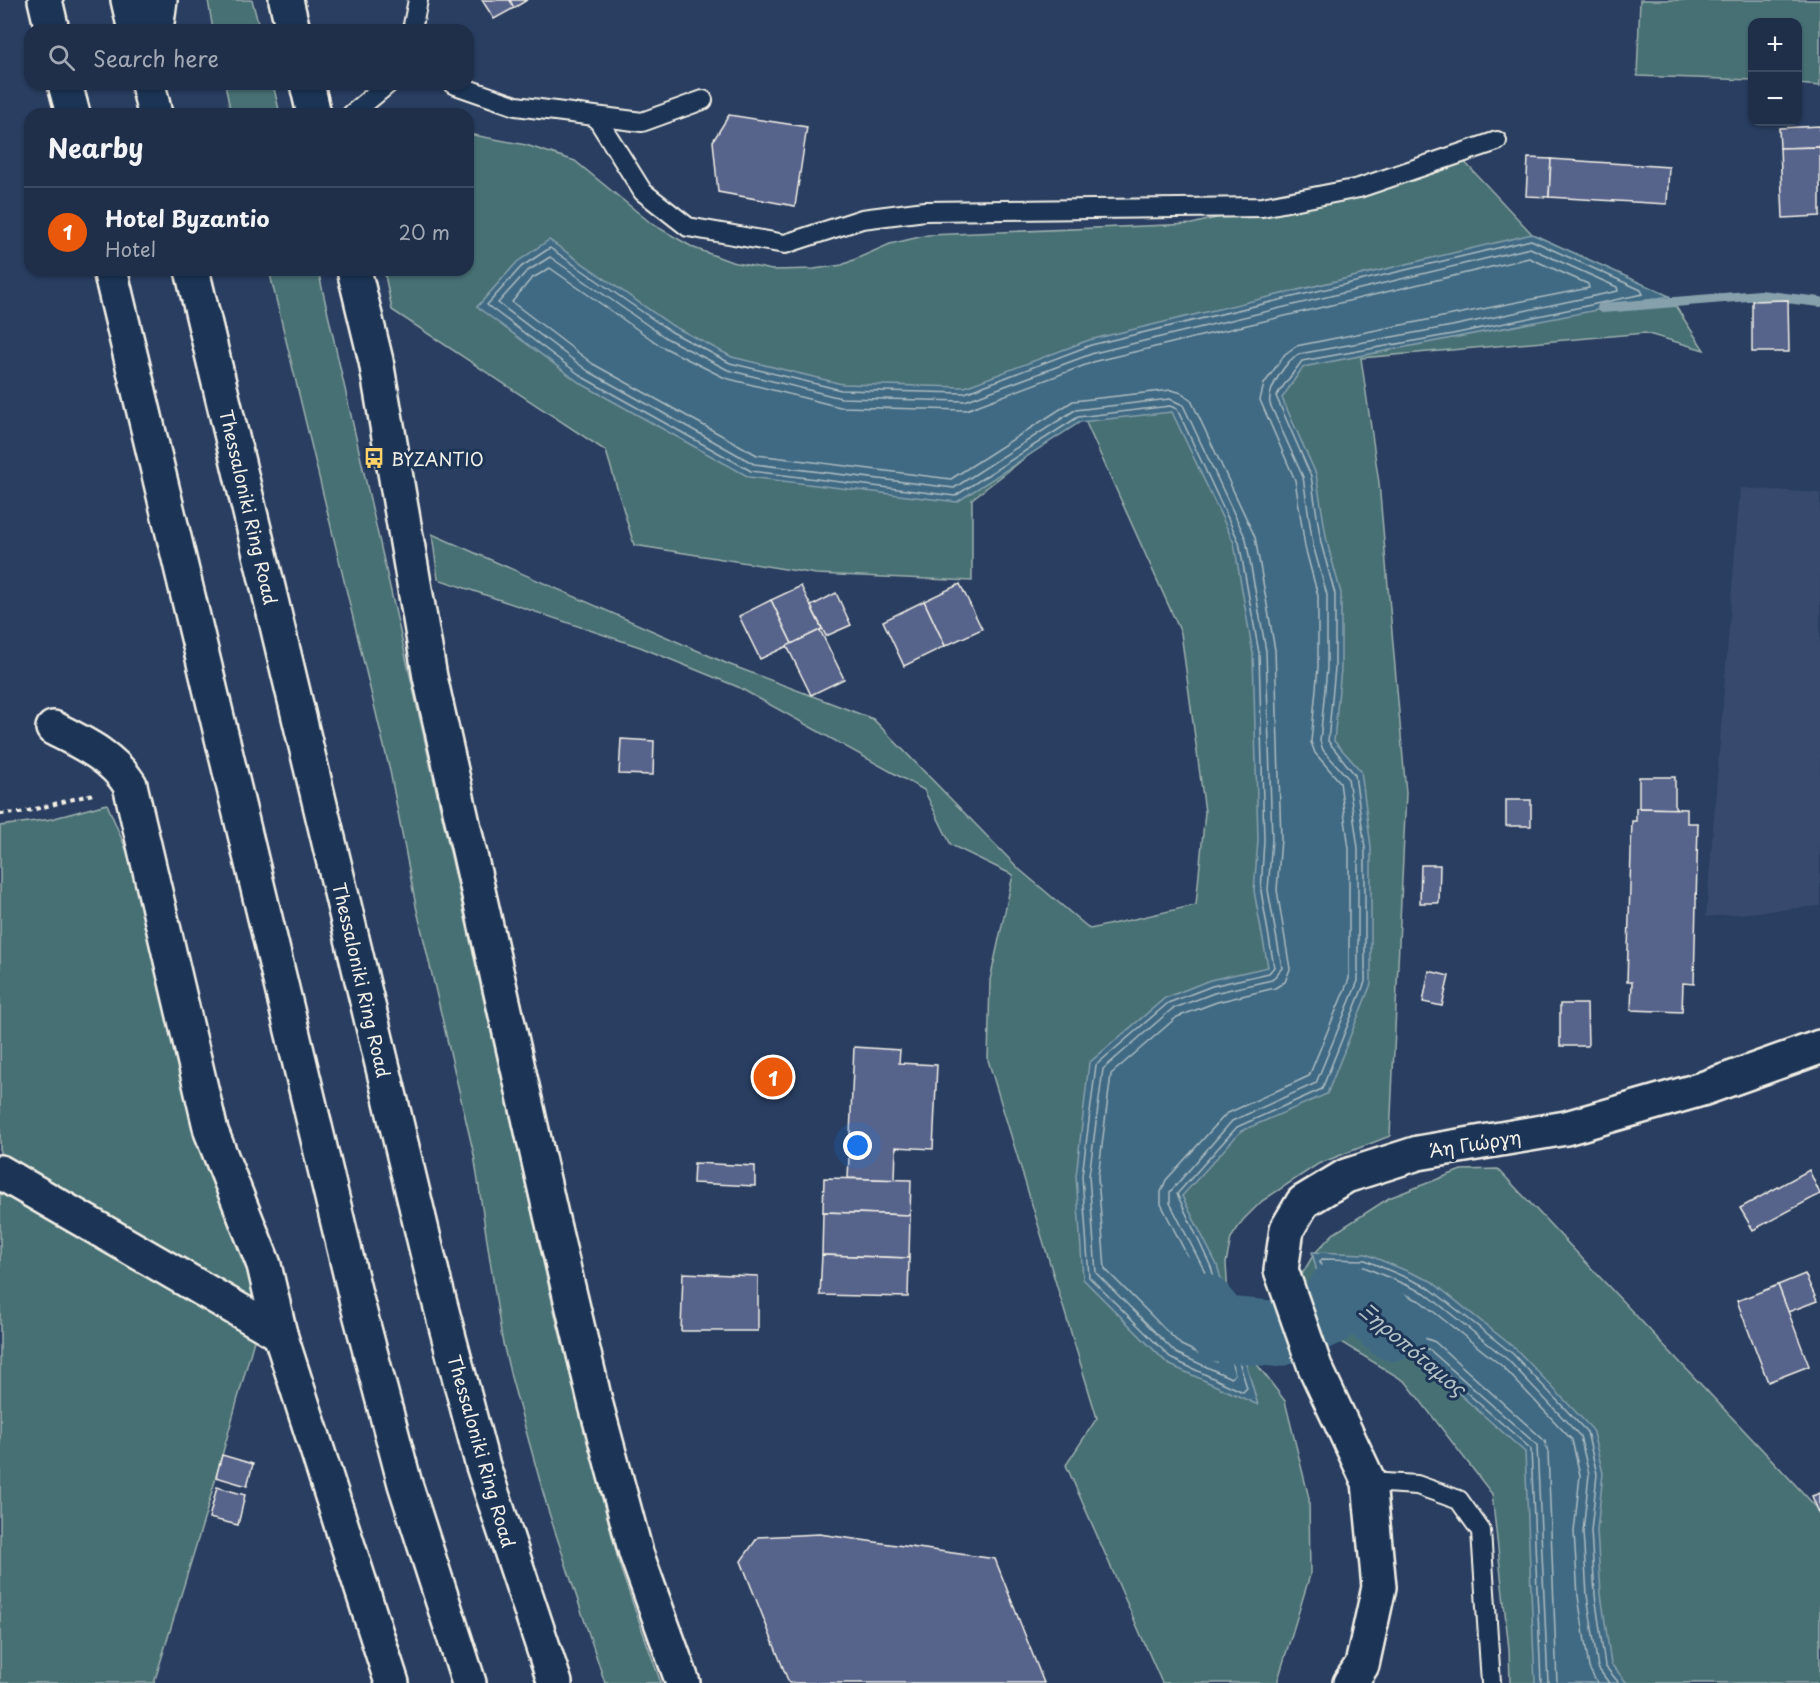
<!DOCTYPE html>
<meta charset="utf-8">
<style>
:root{--surface:#1f2e49;--page:#2c3a53;--text:#f1f3f6;--muted:#a1a8b4;--line:#3c4a61;--accent:#ea580c}
body{margin:0;font-family:"Playpen Sans",sans-serif;background:var(--page);color:var(--text)}
.controls{position:absolute;right:18px;top:18px;display:grid;overflow:hidden;border-radius:12px;box-shadow:0 2px 4px #0004}
.controls button{width:54px;height:54px;display:grid;place-items:center;padding:0;border:0;border-bottom:2px solid var(--line);background:var(--surface);color:var(--text);font:30px sans-serif}
.you{position:absolute;left:858px;top:1146px;width:21px;height:21px;margin:-15px;border:4px solid #fff;border-radius:50%;background:#1a73e8;box-shadow:0 0 0 9px #1a73e833}
.badge{display:grid;place-items:center;width:39px;height:39px;border-radius:50%;background:var(--accent);color:#fff;font-size:20px;font-weight:700}
.pin{position:absolute;translate:-50% -50%;border:3px solid #fff;box-shadow:0 2px 6px #0006}
.list{margin:0;padding:0;list-style:none}
h2{display:flex;justify-content:space-between;align-items:center;height:78px;margin:0;padding:0 24px;font-size:26px}
h2 small{font-size:20px;font-weight:400;color:var(--muted)}
.list li{display:grid;grid-template-columns:39px 1fr auto;gap:18px;align-items:center;box-sizing:border-box;height:90px;padding:0 24px;border-top:2px solid var(--line)}
.list b{display:block;font-size:22px;white-space:nowrap}
.list p{margin:0;font-size:20px;white-space:nowrap;color:var(--muted)}
.list em{font-size:20px;font-style:normal;color:var(--muted)}
.icon{flex:none;width:33px;height:33px;fill:none;stroke:currentColor;stroke-width:2;stroke-linecap:round;stroke-linejoin:round}
.map{position:relative;flex:none;width:1820px;height:1683px;overflow:hidden}
.search{position:absolute;background:var(--surface);box-shadow:0 2px 4px #0004;left:24px;top:24px;width:450px;height:66px;display:flex;align-items:center;gap:15px;box-sizing:border-box;padding:0 21px;border-radius:18px;color:var(--muted);font-size:22px}
.panel{position:absolute;background:var(--surface);box-shadow:0 2px 4px #0004;left:24px;top:108px;width:450px;height:168px;border-radius:18px}
.map>svg:first-child{display:block}
.built{fill:#37496e}
.green{fill:#477075;stroke:#9eb0ae;stroke-width:1.5}
.water{fill:#3f6b84;stroke:#87a1ac;stroke-width:1.5}
.lines{fill:none;stroke-linecap:round;stroke-linejoin:round}
.shore{stroke:#acbbc0;stroke-width:1.5}
.stream{stroke:#87a1ac;stroke-width:10}
.river{stroke:#3f6b84;stroke-width:66}
.building{fill:#57648b;stroke:#f4f1e8;stroke-width:1.5}
.service-casing{stroke:#f4f1e8;stroke-width:22}
.minor-casing{stroke:#f4f1e8;stroke-width:38}
.tertiary-casing{stroke:#f4f1e8;stroke-width:38}
.trunk-casing{stroke:#f4f1e8;stroke-width:38}
.path{stroke:#f4f1e8;stroke-width:4;stroke-dasharray:4.5 4.5;stroke-linecap:butt}
.service{stroke:#1d3557;stroke-width:18}
.minor{stroke:#1d3557;stroke-width:33}
.tertiary{stroke:#1d3557;stroke-width:33}
.trunk{stroke:#1d3557;stroke-width:33}
.labels{text-anchor:middle;dominant-baseline:central;stroke-width:6;stroke-linejoin:round;paint-order:stroke}
.poi-label{font-size:18px;fill:#f4f1e8;stroke:#1d3557;text-anchor:start}
.street-label{font-size:18px;fill:#f4f1e8;stroke:#1d3557}
.water-label{font-size:20px;font-style:italic;fill:#b5c2c5;stroke:#1d3557}
</style>
<div class="map">
<svg width="1820" height="1683" viewBox="0 0 1820 1683">
<rect width="100%" height="100%" fill="#293e61"/>
<filter id="ink" filterUnits="userSpaceOnUse"><feTurbulence type="fractalNoise" baseFrequency=".0167" numOctaves="2"/><feDisplacementMap in="SourceGraphic" scale="12" xChannelSelector="R" yChannelSelector="G"/><feConvolveMatrix kernelMatrix="1 2 1 2 8 2 1 2 1" color-interpolation-filters="sRGB"/></filter>
<g filter="url(#ink)">
<path class="built" d="M 1740,488 L 1820,493 L 1820,906 L 1706,917 Z"/>
<g class="green">
<path d="M 208,0 L 252,0 L 260,30 L 213,30 Z"/>
<path d="M 1640,0 L 1820,0 L 1820,86 L 1798,84 L 1798,22 L 1752,22 L 1752,80 L 1637,76 Z"/>
<path d="M 225,84 L 273,84 L 280,114 L 231,114 Z"/>
<path d="M 468,134 L 526,145 L 575,161 L 652,224 L 694,248 L 732,262 L 772,270 L 814,269 L 842,265 L 890,244 L 928,235 L 1192,224 L 1460,157 L 1532,234 L 1669,296 L 1704,350 L 1645,333 L 1361,358 L 1379,483 L 1406,793 L 1390,1136 L 1318,1164 L 1262,1201 L 1243,1220 L 1231,1238 L 1226,1263 L 1230,1329 L 1285,1401 L 1309,1498 L 1310,1575 L 1277,1683 L 1162,1683 L 1066,1465 L 1097,1418 L 988,1060 L 990,980 L 1013,875 L 951,845 L 924,790 L 738,687 L 640,647 L 438,579 L 432,534 L 728,664 L 873,719 L 1020,870 L 1090,929 L 1196,905 L 1205,812 L 1181,633 L 1082,414 L 972,499 L 972,581 L 816,574 L 634,545 L 606,451 L 392,310 L 384,270 L 468,270 Z"/>
<path d="M 269,270 L 318,270 L 556,1319 L 620,1567 L 661,1683 L 605,1683 L 548,1510 L 511,1377 L 502,1339 L 474,1155 L 416,906 L 390,771 Z"/>
<path d="M 107,804 L 137,875 L 268,1290 L 206,1513 L 154,1683 L 0,1683 L 0,826 L 51,819 Z"/>
<path d="M 1498,1169 L 1820,1511 L 1820,1683 L 1510,1683 L 1509,1649 L 1492,1494 L 1406,1382 L 1326,1333 L 1293,1289 L 1314,1254 L 1333,1234 L 1389,1198 L 1461,1170 Z"/>
</g>
<g class="water">
<path d="M 1532,234 L 1669,296 L 1303,367 L 1282,398 L 1316,474 L 1327,542 L 1341,593 L 1341,669 L 1334,741 L 1361,771 L 1371,847 L 1371,984 L 1327,1094 L 1241,1131 L 1182,1196 L 1217,1265 L 1258,1405 L 1168,1364 L 1083,1279 L 1076,1176 L 1089,1063 L 1165,998 L 1210,980 L 1268,967 L 1254,891 L 1258,840 L 1253,654 L 1234,543 L 1172,412 L 1080,422 L 957,502 L 749,477 L 580,383 L 477,307 L 517,262 L 549,240 L 673,326 L 732,357 L 842,384 L 965,387 L 1089,340 Z"/>
<path d="M 1312,1252 L 1366,1254 L 1431,1281 L 1517,1350 L 1592,1429 L 1603,1473 L 1597,1531 L 1601,1594 L 1611,1664 L 1627,1683 L 1535,1683 L 1525,1452 L 1422,1361 L 1330,1325 Z"/>
</g>
<g class="lines">
<g class="shore">
<path d="M 1531,240 L 1641,290 L 1643,294 L 1453,334 L 1302,361 L 1276,396 L 1311,476 L 1321,543 L 1335,594 L 1335,668 L 1328,741 L 1355,775 L 1365,848 L 1365,982 L 1322,1089 L 1237,1127 L 1177,1194 L 1211,1267 L 1247,1388 L 1243,1392 L 1172,1359 L 1089,1277 L 1082,1176 L 1096,1065 L 1168,1003 L 1212,986 L 1269,973 L 1274,967 L 1261,891 L 1264,840 L 1259,653 L 1239,542 L 1177,409 L 1170,406 L 1078,417 L 955,496 L 751,471 L 584,378 L 487,305 L 521,267 L 550,248 L 670,331 L 730,363 L 841,390 L 965,393 L 1091,345 Z"/>
<path d="M 1530,248 L 1617,287 L 1618,291 L 1452,326 L 1299,354 C 1286,361 1267,389 1270,404 L 1303,477 L 1313,545 L 1327,595 L 1327,668 L 1320,741 L 1323,750 L 1348,778 L 1358,848 L 1358,981 L 1316,1083 L 1232,1121 L 1170,1192 L 1170,1203 L 1204,1270 L 1235,1374 L 1231,1378 L 1176,1353 L 1096,1273 L 1089,1176 L 1103,1069 L 1172,1009 L 1214,993 L 1272,980 L 1282,968 L 1268,890 L 1272,839 L 1266,651 L 1246,539 L 1183,405 L 1170,399 L 1075,410 L 954,488 L 754,464 L 588,371 L 498,303 L 526,272 L 550,257 L 666,338 L 728,370 L 841,398 L 965,401 L 1094,353 Z"/>
<path d="M 1529,258 L 1588,284 L 1589,288 L 1296,346 L 1285,354 L 1264,384 L 1260,400 L 1295,480 L 1305,547 L 1318,596 L 1318,667 L 1311,742 L 1315,753 L 1340,782 L 1349,849 L 1349,979 L 1309,1076 L 1226,1114 L 1166,1180 L 1161,1192 L 1161,1204 L 1196,1273 L 1221,1358 L 1217,1362 L 1181,1345 L 1105,1269 L 1098,1177 L 1111,1074 L 1177,1017 L 1217,1002 L 1275,988 L 1285,982 L 1290,969 L 1277,890 L 1281,839 L 1275,650 L 1255,537 L 1191,400 L 1182,393 L 1171,390 L 1073,401 L 951,479 L 757,455 L 593,364 L 512,302 L 531,279 L 550,268 L 661,346 L 725,378 L 840,407 L 966,410 L 1096,361 Z"/>
<path d="M 1541,1683 L 1531,1449 L 1425,1356 L 1335,1321 L 1320,1262 L 1322,1259 L 1365,1260 L 1428,1287 L 1513,1354 L 1587,1432 L 1597,1474 L 1591,1531 L 1595,1595 L 1605,1666 L 1619,1683"/>
<path d="M 1548,1683 L 1537,1445 L 1430,1350 L 1342,1315 L 1330,1270 L 1332,1267 L 1364,1267 L 1425,1293 L 1508,1360 L 1580,1436 L 1589,1474 L 1583,1532 L 1587,1595 L 1598,1668 L 1609,1683"/>
<path d="M 1557,1683 L 1548,1452 L 1545,1441 L 1435,1342 L 1350,1309 L 1342,1279 L 1343,1276 L 1362,1276 L 1420,1301 L 1502,1366 L 1572,1440 L 1580,1475 L 1574,1532 L 1578,1596 L 1589,1668 L 1597,1683"/>
</g>
<path class="stream" d="M 1602,308 L 1760,295 L 1820,302"/>
<path class="river" d="M 1168,1283 L 1188,1305 L 1200,1305 L 1220,1329 L 1277,1334 L 1328,1313 L 1340,1293 L 1372,1309 L 1394,1328"/>
</g>
<g class="building">
<path d="M 482,0 L 510,0 L 514,8 L 494,19 Z"/>
<path d="M 510,0 L 527,0 L 514,8 Z"/>
<path d="M 729,115 L 807,127 L 795,206 L 718,192 L 713,141 Z"/>
<path d="M 1820,126 L 1820,147 L 1780,148 L 1779,128 Z"/>
<path d="M 1820,147 L 1820,216 L 1783,218 L 1780,148 Z"/>
<path d="M 1528,158 L 1551,159 L 1549,197 L 1526,196 Z"/>
<path d="M 1551,159 L 1669,167 L 1667,204 L 1549,197 Z"/>
<path d="M 1788,300 L 1789,352 L 1752,352 L 1752,301 Z"/>
<path d="M 960,584 L 982,629 L 945,646 L 924,601 Z"/>
<path d="M 801,586 L 822,629 L 792,644 L 771,600 Z"/>
<path d="M 836,593 L 851,625 L 826,636 L 811,606 Z"/>
<path d="M 771,600 L 792,644 L 760,659 L 739,616 Z"/>
<path d="M 924,601 L 945,646 L 904,666 L 883,621 Z"/>
<path d="M 820,630 L 844,679 L 811,695 L 787,646 Z"/>
<path d="M 621,739 L 654,741 L 653,775 L 619,774 Z"/>
<path d="M 1639,777 L 1675,777 L 1675,809 L 1639,808 Z"/>
<rect x="1506" y="800" width="25" height="26"/>
<path d="M 1636,808 L 1687,809 L 1687,823 L 1698,823 L 1694,984 L 1683,983 L 1682,1012 L 1631,1010 L 1632,982 L 1627,982 L 1632,821 L 1636,821 Z"/>
<path d="M 1421,865 L 1440,865 L 1439,903 L 1420,903 Z"/>
<path d="M 1429,971 L 1449,976 L 1442,1006 L 1423,1002 Z"/>
<path d="M 1560,1004 L 1587,1004 L 1588,1046 L 1560,1046 Z"/>
<path d="M 854,1047 L 900,1050 L 899,1063 L 937,1065 L 933,1149 L 896,1147 L 895,1180 L 848,1178 Z"/>
<path d="M 694,1163 L 755,1166 L 755,1186 L 693,1183 Z"/>
<path d="M 1809,1170 L 1820,1194 L 1753,1230 L 1740,1208 Z"/>
<path d="M 824,1178 L 911,1180 L 910,1215 L 823,1212 Z"/>
<path d="M 823,1212 L 910,1215 L 909,1258 L 822,1255 Z"/>
<path d="M 822,1255 L 909,1258 L 908,1297 L 820,1295 Z"/>
<path d="M 683,1273 L 758,1276 L 758,1331 L 681,1331 Z"/>
<path d="M 1805,1274 L 1817,1301 L 1788,1312 L 1778,1285 Z"/>
<path d="M 1778,1285 L 1809,1366 L 1768,1382 L 1737,1301 Z"/>
<path d="M 222,1455 L 253,1464 L 247,1486 L 216,1477 Z"/>
<path d="M 217,1487 L 245,1495 L 238,1525 L 209,1518 Z"/>
<path d="M 1820,1493 L 1820,1515 L 1812,1496 Z"/>
<path d="M 819,1534 L 995,1559 L 1044,1683 L 789,1683 L 741,1561 L 758,1537 Z"/>
</g>
<g class="lines">
<defs>
<g id="service">
<path d="M 412,30 L 418,0"/>
<path d="M 453,84 L 516,106 L 642,122 L 703,100"/>
<path d="M 352,114 L 388,84"/>
<path d="M 596,117 L 643,192 L 688,227 L 785,244 L 862,219 L 925,211 L 1262,207 L 1359,188 L 1497,141"/>
<path d="M 1369,1482 L 1417,1485 L 1459,1500 L 1481,1531 L 1491,1683"/>
</g>
<g id="minor">
<path d="M 53,728 C 82,743 112,756 130,785 L 211,1131 L 264,1265 L 280,1334 L 392,1683"/>
<path d="M 0,1172 L 280,1334"/>
</g>
<g id="tertiary">
<path d="M 286,0 L 293,30"/>
<path d="M 307,84 L 314,114"/>
<path d="M 354,270 L 376,361 L 430,677 L 551,1215 L 596,1405 L 636,1553 L 683,1683"/>
<path d="M 1350,1683 L 1362,1665 L 1379,1587 L 1369,1482 L 1315,1367 L 1281,1270 L 1287,1229 L 1303,1202 L 1346,1176 L 1418,1153 L 1566,1128 L 1702,1089 L 1820,1047"/>
</g>
<g id="trunk">
<path d="M 45,0 L 52,30"/>
<path d="M 128,0 L 135,30"/>
<path d="M 156,30 L 160,0"/>
<path d="M 65,84 L 73,114"/>
<path d="M 148,84 L 155,114"/>
<path d="M 110,270 L 356,1298 L 405,1484 L 469,1683"/>
<path d="M 192,270 L 434,1281 L 482,1463 L 555,1683"/>
</g>
</defs>
<use href="#service" class="service-casing"/>
<use href="#minor" class="minor-casing"/>
<use href="#tertiary" class="tertiary-casing"/>
<use href="#trunk" class="trunk-casing"/>
<path class="path" d="M 0,814 L 20,813 L 93,794"/>
<use href="#service" class="service"/>
<use href="#minor" class="minor"/>
<use href="#tertiary" class="tertiary"/>
<use href="#trunk" class="trunk"/>
</g>
</g>
<defs>
<symbol id="bus-bare" viewBox="-9 -9 18 18"><path d="M-5-6H5V4H4V6H2V4H-2V6H-4V4H-5ZM-3.5-4V0h7V-4ZM-3.5 1.2v1.5H-2V1.2ZM2 1.2v1.5H3.5V1.2Z" fill="#ffd166" stroke="#1d3557" stroke-width="2.5" paint-order="stroke"/></symbol>
</defs>
<g fill-rule="evenodd">
<use href="#bus-bare" x="359" y="443" width="30" height="30"/>
</g>
<g class="labels">
<g class="poi-label">
<text x="391" y="458">ΒΥΖΑΝΤΙΟ</text>
</g>
<g class="street-label">
<text transform="translate(249 507) rotate(77)">Thessaloniki Ring Road</text>
<text transform="translate(362 980) rotate(77)">Thessaloniki Ring Road</text>
<text transform="translate(1475 1143) rotate(-9)">Άη Γιώργη</text>
<text transform="translate(482 1451) rotate(74)">Thessaloniki Ring Road</text>
</g>
<g class="water-label">
<text transform="translate(1413 1349) rotate(40)">Ξηροπόταμος</text>
</g>
</g>
</svg>
<div class="controls">
<button>+</button>
<button>−</button>
</div>
<div class="you"></div>
<div class="pin badge" style="left:773px;top:1077px">1</div>
<div class="search"><svg class="icon" aria-label="search" viewBox="0 0 24 24"><circle cx="10" cy="10" r="6"/><path d="M15 15l6 6"/></svg>Search here</div>
<section class="panel">
<h2>Nearby<small></small></h2>
<ul class="list">
<li><span class="badge">1</span><div><b>Hotel Byzantio</b><p>Hotel</p></div><em>20 m</em></li>
</ul>
</section>
</div>
